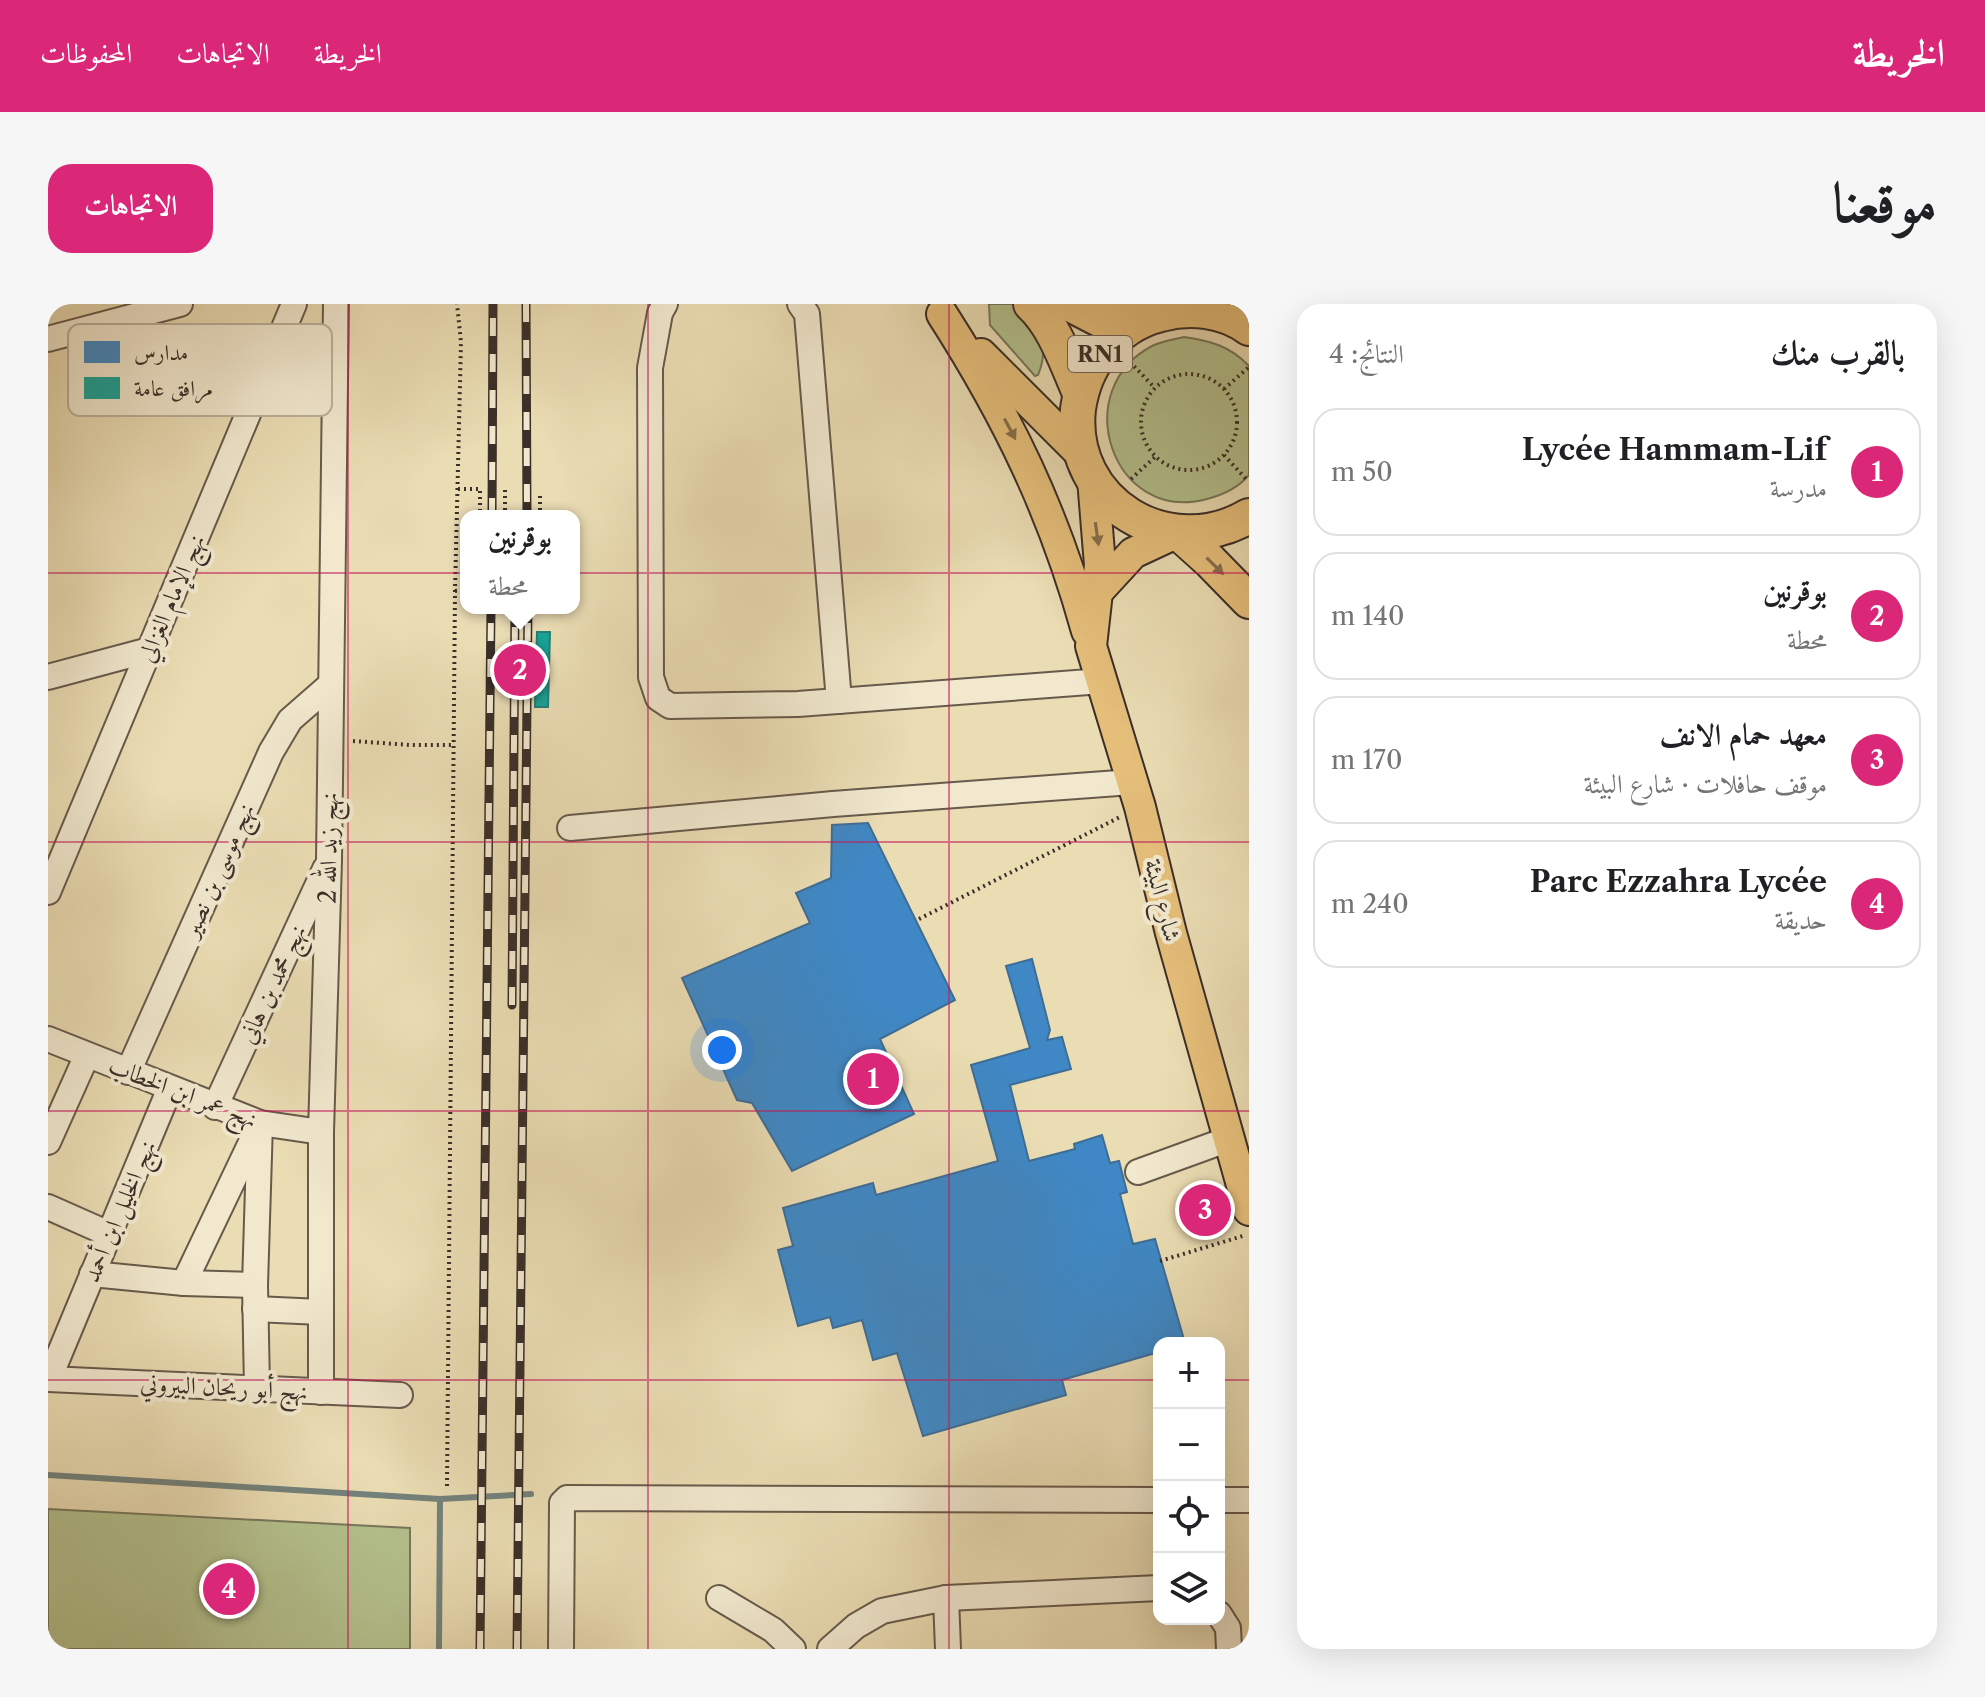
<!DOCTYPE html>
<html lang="ar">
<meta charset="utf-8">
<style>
:root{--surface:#fff;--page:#f6f6f6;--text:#202124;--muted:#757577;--line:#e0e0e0;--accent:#db2777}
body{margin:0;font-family:"Libre Caslon Text",Amiri,serif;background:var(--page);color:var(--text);direction:rtl}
.controls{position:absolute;right:24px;bottom:24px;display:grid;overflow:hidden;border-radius:16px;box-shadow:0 8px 32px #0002}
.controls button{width:72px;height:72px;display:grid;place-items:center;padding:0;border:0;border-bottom:2px solid var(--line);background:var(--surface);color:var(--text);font:40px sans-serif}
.you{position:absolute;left:674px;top:746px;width:28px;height:28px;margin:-20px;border:6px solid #fff;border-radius:50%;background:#1a73e8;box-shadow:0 0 0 12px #1a73e833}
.badge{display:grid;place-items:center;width:52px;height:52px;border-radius:50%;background:var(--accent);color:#fff;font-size:26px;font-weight:700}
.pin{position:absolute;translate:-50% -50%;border:4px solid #fff;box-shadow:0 2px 8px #0006}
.popup{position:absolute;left:412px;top:206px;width:120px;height:104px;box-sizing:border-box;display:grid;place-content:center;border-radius:16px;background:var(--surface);filter:drop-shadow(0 2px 6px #0005);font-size:26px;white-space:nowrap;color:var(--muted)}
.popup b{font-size:30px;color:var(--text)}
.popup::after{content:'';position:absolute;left:50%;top:100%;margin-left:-16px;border:16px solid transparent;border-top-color:var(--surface)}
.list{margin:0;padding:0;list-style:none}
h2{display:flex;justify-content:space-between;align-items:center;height:104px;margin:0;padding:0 32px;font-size:34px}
h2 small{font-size:26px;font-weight:400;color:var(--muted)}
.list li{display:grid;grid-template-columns:52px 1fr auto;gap:24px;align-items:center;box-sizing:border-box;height:128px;margin:0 16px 16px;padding:0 16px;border:2px solid var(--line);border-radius:24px}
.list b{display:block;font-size:30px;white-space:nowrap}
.list p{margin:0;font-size:26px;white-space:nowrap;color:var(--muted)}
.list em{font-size:26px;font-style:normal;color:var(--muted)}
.icon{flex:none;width:44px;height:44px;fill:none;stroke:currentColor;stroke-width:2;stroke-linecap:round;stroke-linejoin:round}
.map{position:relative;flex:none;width:1201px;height:1345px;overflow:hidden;direction:ltr;border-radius:24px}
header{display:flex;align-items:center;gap:48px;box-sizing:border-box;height:112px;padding:0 40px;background:var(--accent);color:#fff}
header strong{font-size:38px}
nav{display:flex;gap:44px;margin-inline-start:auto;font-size:28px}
.intro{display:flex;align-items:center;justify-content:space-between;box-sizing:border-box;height:192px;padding:0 48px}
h1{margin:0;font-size:56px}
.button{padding:20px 36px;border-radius:24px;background:var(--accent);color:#fff;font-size:28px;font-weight:700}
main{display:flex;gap:48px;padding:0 48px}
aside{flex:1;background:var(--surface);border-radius:24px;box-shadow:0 8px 32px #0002}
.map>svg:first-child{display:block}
.green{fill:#b4c18e;stroke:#78785c;stroke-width:2}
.schools{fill:#3f88c5;stroke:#3e6d96;stroke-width:2}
.public{fill:#17a398;stroke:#228077;stroke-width:2}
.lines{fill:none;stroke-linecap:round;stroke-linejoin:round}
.stream{stroke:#73827c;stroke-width:6}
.minor-casing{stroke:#675a4c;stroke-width:28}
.major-casing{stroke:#3b2f29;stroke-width:34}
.highway-casing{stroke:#3b2f29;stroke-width:38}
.path{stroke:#3b2f29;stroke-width:4;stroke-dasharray:2 4;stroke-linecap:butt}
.minor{stroke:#f1e8ce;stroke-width:24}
.major{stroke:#e5be7a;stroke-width:30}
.highway{stroke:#e5be7a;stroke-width:34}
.rail-casing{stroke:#3b2f29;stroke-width:9}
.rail{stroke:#f1e8ce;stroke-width:6;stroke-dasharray:18;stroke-linecap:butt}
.oneway{fill:#886f4d}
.grid{fill:none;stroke:#c2185b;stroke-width:2;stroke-opacity:0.55}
.labels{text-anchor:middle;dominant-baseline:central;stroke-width:8;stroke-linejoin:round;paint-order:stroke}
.shield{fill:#f1e8ce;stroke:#72665a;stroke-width:2}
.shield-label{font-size:22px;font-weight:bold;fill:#3b2f29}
.street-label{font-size:24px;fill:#3b2f29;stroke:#f1e8ce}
.key{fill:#f1e8ce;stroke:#bab09c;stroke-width:2}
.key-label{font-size:22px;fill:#3b2f29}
</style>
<header>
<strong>الخريطة</strong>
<nav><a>الخريطة</a><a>الاتجاهات</a><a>المحفوظات</a></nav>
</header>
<div class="intro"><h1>موقعنا</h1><a class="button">الاتجاهات</a></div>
<main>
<aside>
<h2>بالقرب منك<small>النتائج: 4</small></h2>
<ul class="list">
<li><span class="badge">1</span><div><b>Lycée Hammam-Lif</b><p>مدرسة</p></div><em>50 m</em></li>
<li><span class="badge">2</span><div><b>بوقرنين</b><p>محطة</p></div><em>140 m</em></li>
<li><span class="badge">3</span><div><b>معهد حمام الانف</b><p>موقف حافلات · شارع البيئة</p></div><em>170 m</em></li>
<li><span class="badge">4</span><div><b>Parc Ezzahra Lycée</b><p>حديقة</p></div><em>240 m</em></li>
</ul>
</aside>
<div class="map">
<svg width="1201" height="1345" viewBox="0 0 1201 1345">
<rect width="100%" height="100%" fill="#eadcb3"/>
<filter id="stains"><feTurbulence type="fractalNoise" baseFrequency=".0025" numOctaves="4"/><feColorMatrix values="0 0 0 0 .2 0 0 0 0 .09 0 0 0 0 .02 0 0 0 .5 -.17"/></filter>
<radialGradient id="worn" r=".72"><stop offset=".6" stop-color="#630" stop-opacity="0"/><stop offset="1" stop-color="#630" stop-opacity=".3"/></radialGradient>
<g class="green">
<path d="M 941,0 L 967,0 C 987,27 1004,37 990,71 L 987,72 L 942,21 Z"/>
<path d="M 1136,33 C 1163,37 1182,42 1201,62 L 1201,171 C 1190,184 1175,191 1159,195 C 1065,221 1018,85 1106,41 C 1115,37 1127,35 1136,33 Z"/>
<path d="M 0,1205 L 362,1224 L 362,1345 L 0,1345 Z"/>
</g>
<g class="schools">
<path d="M 820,519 L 907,696 L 832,735 L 866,810 L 744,867 L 704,799 L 689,796 L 634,674 L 762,619 L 748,589 L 783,574 L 784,521 Z"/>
<path d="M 984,655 L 1002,726 L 999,736 L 1014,733 L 1023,765 L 962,781 L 981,857 L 1027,845 L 1026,840 L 1054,831 L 1062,859 L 1071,857 L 1079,888 L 1072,890 L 1085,940 L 1107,935 L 1137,1039 L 1111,1039 L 1111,1048 L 1014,1076 L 1018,1091 L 875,1132 L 849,1049 L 825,1056 L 814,1016 L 785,1024 L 782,1013 L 750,1022 L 730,946 L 745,942 L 735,904 L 825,879 L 828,891 L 950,857 L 923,761 L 982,744 L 958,662 Z"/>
</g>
<path class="public" d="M 489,328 L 502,328 L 500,403 L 487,403 Z"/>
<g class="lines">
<g class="stream">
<path d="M 0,1171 L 392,1195 L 483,1190"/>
<path d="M 391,1345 L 392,1195"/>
</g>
<defs>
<g id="minor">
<path d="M 617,0 L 612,9 L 602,64 L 603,373 L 610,394 L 622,402 L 750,400 L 1054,377"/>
<path d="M 752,0 L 759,10 L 791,397"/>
<path d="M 0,35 L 132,0"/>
<path d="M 0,373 L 101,346"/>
<path d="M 522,524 L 785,500 L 1084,478"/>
<path d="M 0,588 L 246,0"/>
<path d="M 0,735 L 212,819 L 273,828"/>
<path d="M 80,768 L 223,448 L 242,416 L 282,381"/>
<path d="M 167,803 L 277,565"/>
<path d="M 0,838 L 39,751"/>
<path d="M 1090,868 L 1181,835"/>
<path d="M 0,903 L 61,930"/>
<path d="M 44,970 L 136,979 L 207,981"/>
<path d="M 136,979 L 208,828"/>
<path d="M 207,1005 L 273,1008"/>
<path d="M 0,1075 L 352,1091"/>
<path d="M 1,1075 L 122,784"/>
<path d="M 209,1084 L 207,981 L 212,819"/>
<path d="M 273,1088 L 273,828 L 281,556 L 288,0"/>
<path d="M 1171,1196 L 1201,1196"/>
<path d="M 671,1294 L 725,1326 L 745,1345"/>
<path d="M 898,1294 L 900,1345"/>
<path d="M 1171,1310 L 1180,1324 L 1181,1345"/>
<path d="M 513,1345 L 514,1199 L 519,1194 L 1111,1196"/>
<path d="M 782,1345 L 808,1322 L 834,1307 L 898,1294 L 1111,1284"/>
</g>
<g id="major">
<path d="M 894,10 C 960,113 1006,208 1039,327"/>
<path d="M 933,50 L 1034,151"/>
<path d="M 1045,175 L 1052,261 L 1043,342 L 1092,503 L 1123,629 L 1201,906"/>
<path d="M 1051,286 L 1085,249 L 1128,229"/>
</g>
<g id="highway">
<path d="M 983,0 C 1007,22 1019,60 1032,89"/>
<path d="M 1022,0 L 1055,17 L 1096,14"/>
<path d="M 1201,24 C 1176,6 1143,2 1113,10 C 1088,16 1070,29 1053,49 C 1040,65 1033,85 1030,105 C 1020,199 1121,259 1201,212"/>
<path d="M 1132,230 L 1162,257 L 1201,297"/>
</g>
</defs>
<use href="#minor" class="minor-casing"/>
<use href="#major" class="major-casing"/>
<use href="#highway" class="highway-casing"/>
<g class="path">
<path d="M 1082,58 L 1106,83"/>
<circle cx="1141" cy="118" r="48"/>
<path d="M 1176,85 L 1201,63"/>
<path d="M 1176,151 L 1198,175"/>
<path d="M 1083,175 L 1107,153"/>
<path d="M 410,185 L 432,185 L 432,212"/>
<path d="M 457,212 L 457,186"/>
<path d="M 492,212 L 492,189"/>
<path d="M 407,287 L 418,286"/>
<path d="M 305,437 L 362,441 L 406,441"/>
<path d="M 871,615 L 1072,513"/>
<path d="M 1112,957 L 1198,931"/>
<path d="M 399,1182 L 407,287 L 413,38 L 409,0"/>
</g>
<use href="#minor" class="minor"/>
<use href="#major" class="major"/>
<use href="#highway" class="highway"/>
<defs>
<g id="rail">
<path d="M 478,0 L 479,212"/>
<path d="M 444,212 L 445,0"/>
<path d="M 464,701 L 467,304"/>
<path d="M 432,1345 L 443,304"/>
<path d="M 469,1345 L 480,304"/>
</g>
</defs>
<use href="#rail" class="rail-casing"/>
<use href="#rail" class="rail"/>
</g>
<defs><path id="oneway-solid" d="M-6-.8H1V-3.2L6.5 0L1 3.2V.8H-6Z" transform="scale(2)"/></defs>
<g class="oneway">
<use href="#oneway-solid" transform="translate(962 125) rotate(62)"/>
<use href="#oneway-solid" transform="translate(1049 230) rotate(82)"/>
<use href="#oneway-solid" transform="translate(1167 262) rotate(45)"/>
</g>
<path class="grid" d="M 300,0 L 300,1345M 600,0 L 600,1345M 901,0 L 901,1345M 0,269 L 1201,269M 0,538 L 1201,538M 0,807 L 1201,807M 0,1076 L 1111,1076M 1171,1076 L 1201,1076"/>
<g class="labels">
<rect class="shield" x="1020" y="32" width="64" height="36" rx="6"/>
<g class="shield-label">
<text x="1052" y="50">RN1</text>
</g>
<g class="street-label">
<text transform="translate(123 294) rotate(-67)">نهج الإمام الغزالي</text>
<text transform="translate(280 544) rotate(-89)">نهج زيد الله 2</text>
<text transform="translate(170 566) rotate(-66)">نهج موسى بن نصير</text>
<text transform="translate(1115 596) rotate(76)">شارع البيئة</text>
<text transform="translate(224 680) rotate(-65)">نهج محمد بن هاني</text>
<text transform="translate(135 788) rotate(21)">نهج عمر ابن الخطاب</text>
<text transform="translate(71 907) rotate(-67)">نهج الخليل ابن أحمد</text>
<text transform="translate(176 1083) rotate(3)">نهج أبو ريحان البيروني</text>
</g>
</g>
<rect x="20" y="20" width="264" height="92" rx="12" class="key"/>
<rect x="36" y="37" width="36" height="22" fill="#3f88c5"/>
<rect x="36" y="73" width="36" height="22" fill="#17a398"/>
<g class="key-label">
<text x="86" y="56">مدارس</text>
<text x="86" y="92">مرافق عامة</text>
</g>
<rect width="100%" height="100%" filter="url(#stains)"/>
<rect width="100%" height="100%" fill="url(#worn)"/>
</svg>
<div class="controls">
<button>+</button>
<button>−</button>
<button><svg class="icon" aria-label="locate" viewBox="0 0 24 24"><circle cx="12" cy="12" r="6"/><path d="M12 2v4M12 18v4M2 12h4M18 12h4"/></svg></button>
<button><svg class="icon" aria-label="layers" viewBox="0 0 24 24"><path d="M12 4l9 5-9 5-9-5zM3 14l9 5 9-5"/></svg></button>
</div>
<div class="you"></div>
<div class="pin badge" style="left:825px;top:775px">1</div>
<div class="pin badge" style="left:472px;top:366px">2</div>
<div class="popup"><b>بوقرنين</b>محطة</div>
<div class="pin badge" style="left:1157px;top:906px">3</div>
<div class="pin badge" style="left:181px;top:1285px">4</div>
</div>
</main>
